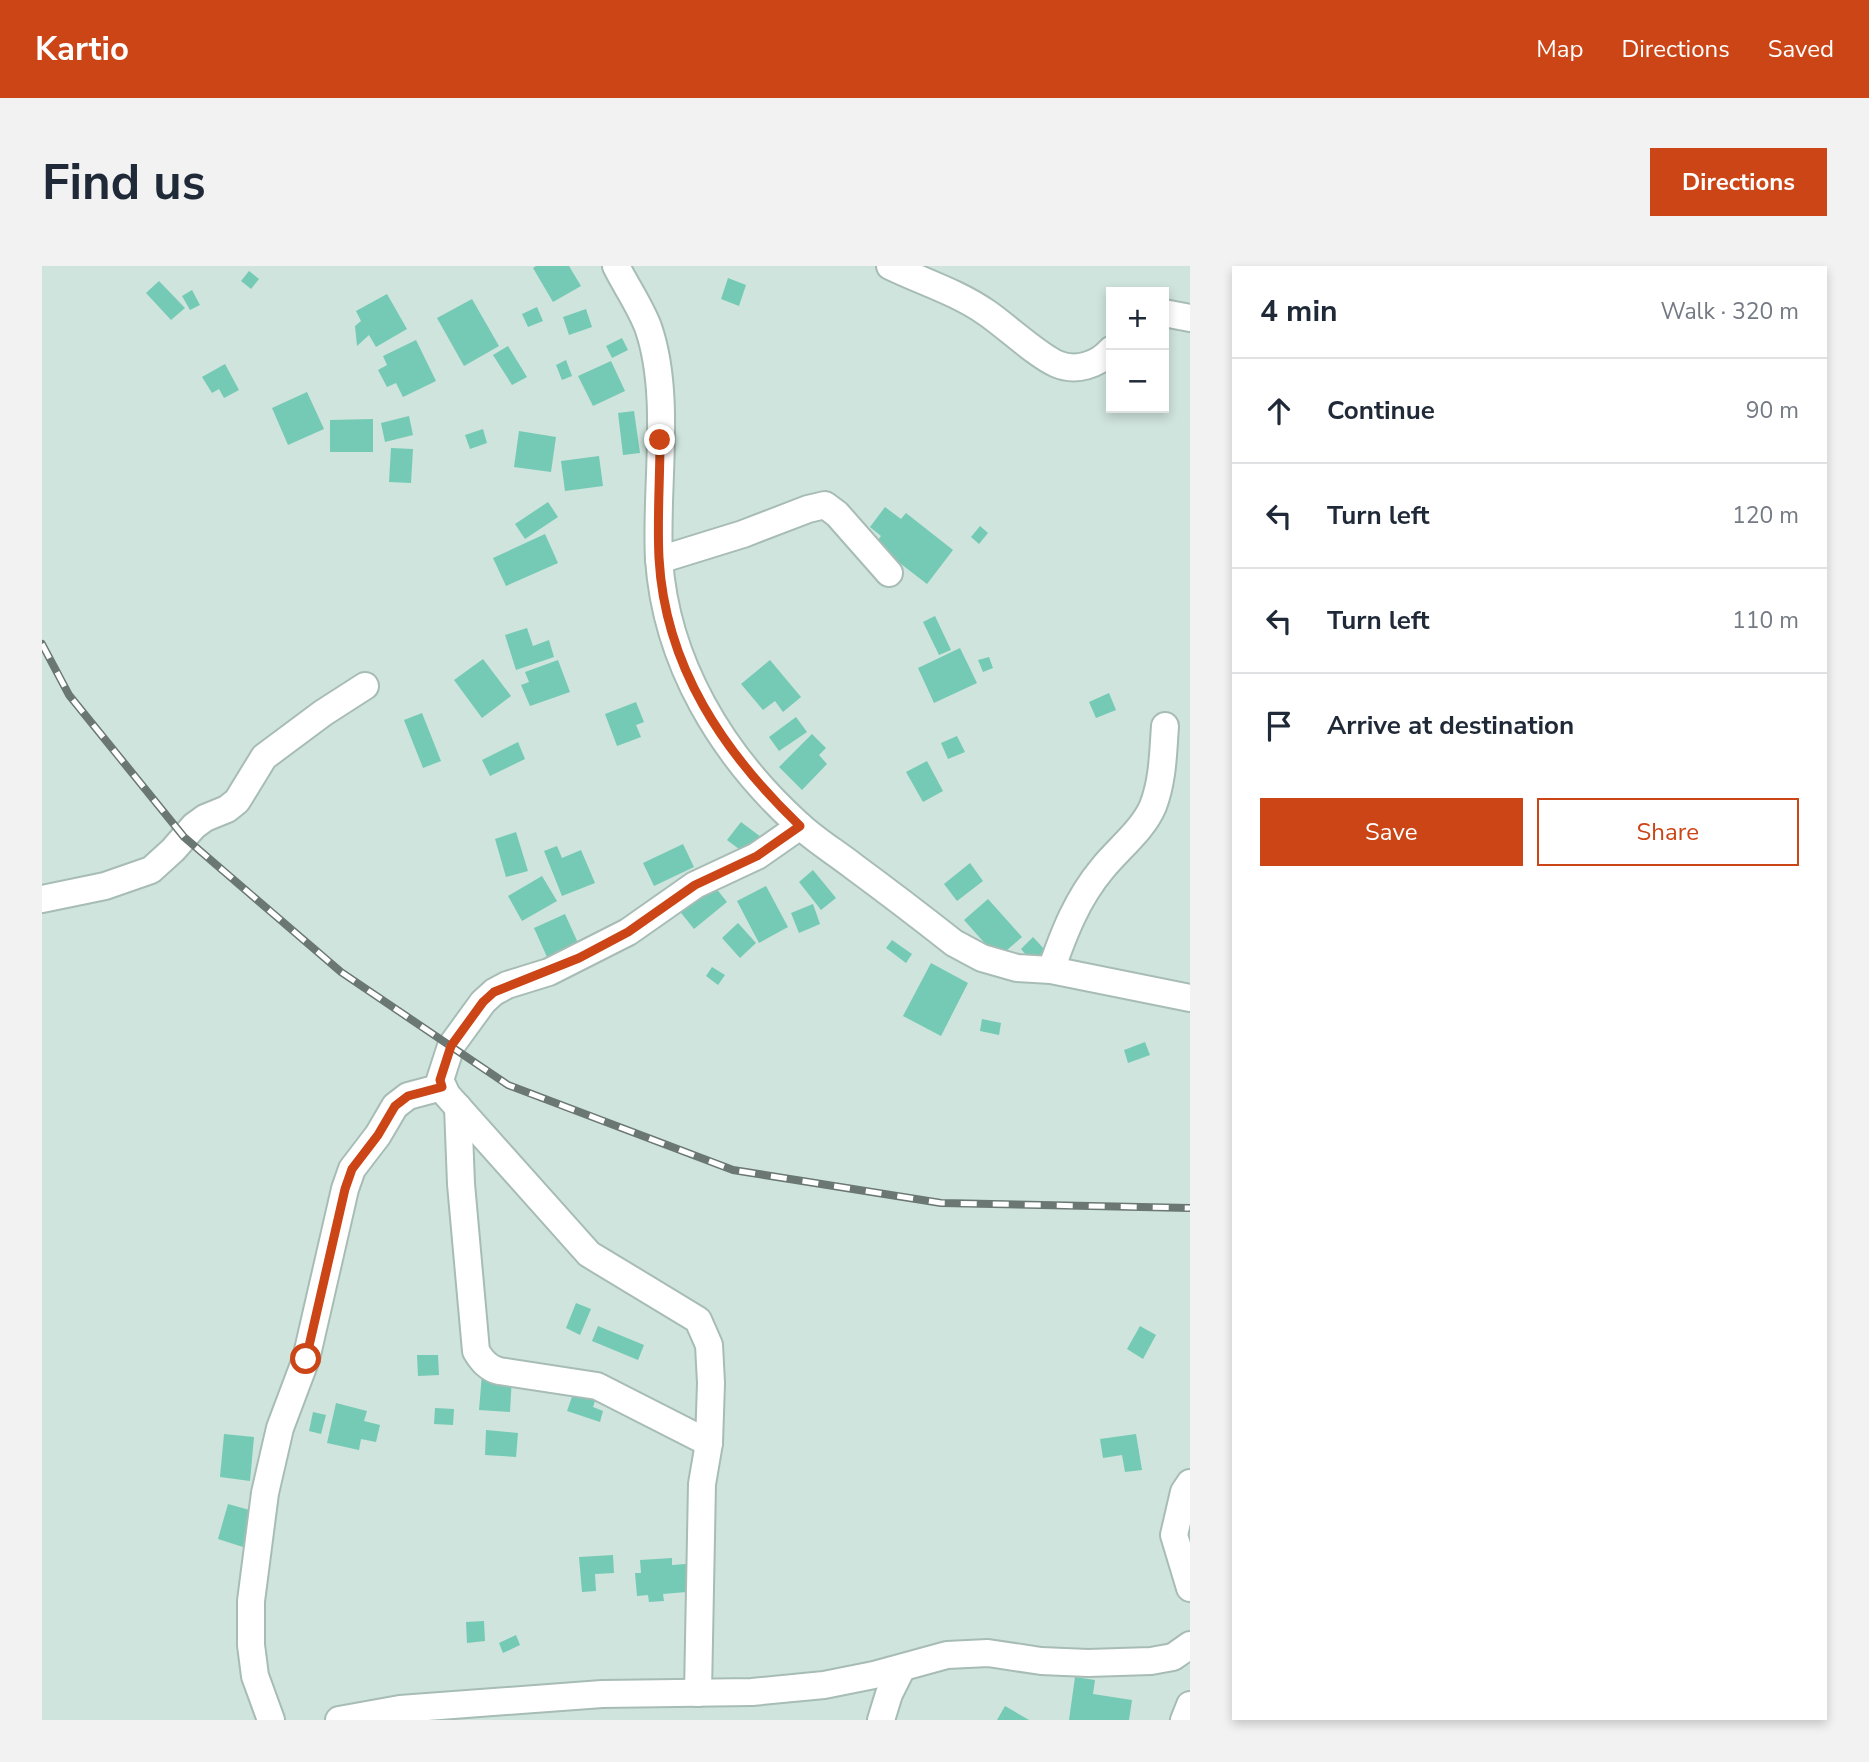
<!DOCTYPE html>
<meta charset="utf-8">
<style>
:root{--surface:#fff;--page:#f2f2f3;--text:#1f2937;--muted:#747a83;--line:#e0e1e3;--accent:#cc4516}
body{margin:0;font-family:"Nunito Sans",sans-serif;background:var(--page);color:var(--text)}
.controls{position:absolute;right:21px;top:21px;display:grid;overflow:hidden;border-radius:0px;box-shadow:0 4px 10px #0003}
.controls button{width:63px;height:63px;display:grid;place-items:center;padding:0;border:0;border-bottom:2px solid var(--line);background:var(--surface);color:var(--text);font:35px sans-serif}
.stop{position:absolute;width:21px;height:21px;margin:-16px;border:5px solid #cc4516;border-radius:50%;background:#fff}
.stop.end{background:#cc4516;border-color:#fff;box-shadow:0 2px 7px #0008}
.list{margin:0;padding:0;list-style:none}
h2{display:flex;justify-content:space-between;align-items:center;height:91px;margin:0;padding:0 28px;font-size:30px}
h2 small{font-size:23px;font-weight:400;color:var(--muted)}
.list li{display:grid;grid-template-columns:46px 1fr auto;gap:21px;align-items:center;box-sizing:border-box;height:105px;padding:0 28px;border-top:2px solid var(--line)}
.list b{display:block;font-size:26px;white-space:nowrap}
.list em{font-size:23px;font-style:normal;color:var(--muted)}
.actions{display:flex;gap:14px;padding:21px 28px}
.actions a{flex:1;padding:16px 0;border:2px solid var(--accent);border-radius:0px;text-align:center;font-size:24px;color:var(--accent)}
.actions .main{background:var(--accent);color:#fff}
.icon{flex:none;width:38px;height:38px;fill:none;stroke:currentColor;stroke-width:2;stroke-linecap:round;stroke-linejoin:round}
.map{position:relative;flex:none;width:1148px;height:1454px;overflow:hidden;border-radius:0px}
header{display:flex;align-items:center;gap:42px;box-sizing:border-box;height:98px;padding:0 35px;background:var(--accent);color:#fff}
header strong{font-size:33px}
nav{display:flex;gap:38px;margin-inline-start:auto;font-size:24px}
.intro{display:flex;align-items:center;justify-content:space-between;box-sizing:border-box;height:168px;padding:0 42px}
h1{margin:0;font-size:49px}
.button{padding:18px 32px;border-radius:0px;background:var(--accent);color:#fff;font-size:24px;font-weight:700}
main{display:flex;gap:42px;padding:0 42px}
aside{flex:1;background:var(--surface);border-radius:0px;box-shadow:0 4px 10px #0003}
.map>svg:first-child{display:block}
.building{fill:#74cab4}
.lines{fill:none;stroke-linecap:round;stroke-linejoin:round}
.minor-casing{stroke:#a7bcb5;stroke-width:30}
.minor{stroke:#fff;stroke-width:26}
.rail-casing{stroke:#6a7773;stroke-width:8}
.rail{stroke:#fff;stroke-width:5;stroke-dasharray:16;stroke-linecap:butt}
.route{stroke:#cc4516;stroke-width:9}
</style>
<header>
<strong>Kartio</strong>
<nav><a>Map</a><a>Directions</a><a>Saved</a></nav>
</header>
<div class="intro"><h1>Find us</h1><a class="button">Directions</a></div>
<main>
<div class="map">
<svg width="1148" height="1454" viewBox="0 0 1148 1454">
<rect width="100%" height="100%" fill="#cfe4dd"/>
<g class="building">
<path d="M 494,0 L 527,0 L 539,20 L 511,36 L 491,2 Z"/>
<path d="M 207,5 L 217,13 L 209,23 L 199,15 Z"/>
<path d="M 686,12 L 704,19 L 697,40 L 679,33 Z"/>
<path d="M 117,15 L 143,42 L 129,54 L 104,27 Z"/>
<path d="M 150,24 L 158,39 L 148,44 L 140,30 Z"/>
<path d="M 345,28 L 365,63 L 334,81 L 327,69 L 315,80 L 313,60 L 319,55 L 314,45 Z"/>
<path d="M 430,33 L 457,80 L 422,100 L 395,52 Z"/>
<path d="M 495,41 L 501,55 L 486,61 L 480,48 Z"/>
<path d="M 544,43 L 550,61 L 527,69 L 521,51 Z"/>
<path d="M 580,72 L 586,84 L 570,92 L 564,80 Z"/>
<path d="M 374,74 L 394,115 L 361,131 L 354,117 L 345,121 L 336,104 L 345,99 L 341,90 Z"/>
<path d="M 466,80 L 485,111 L 470,119 L 451,89 Z"/>
<path d="M 524,94 L 530,110 L 520,114 L 514,99 Z"/>
<path d="M 569,95 L 583,125 L 551,140 L 536,110 Z"/>
<path d="M 183,98 L 197,124 L 182,132 L 177,123 L 170,127 L 160,111 Z"/>
<path d="M 265,126 L 282,163 L 246,179 L 230,142 Z"/>
<path d="M 592,145 L 598,187 L 581,189 L 576,147 Z"/>
<path d="M 367,150 L 371,169 L 343,176 L 339,157 Z"/>
<path d="M 331,153 L 331,186 L 288,186 L 288,154 Z"/>
<path d="M 441,163 L 445,177 L 428,183 L 423,169 Z"/>
<path d="M 477,165 L 514,171 L 509,206 L 472,201 Z"/>
<path d="M 349,182 L 371,183 L 369,217 L 347,216 Z"/>
<path d="M 557,190 L 561,220 L 523,225 L 519,195 Z"/>
<path d="M 506,236 L 516,251 L 483,273 L 473,258 Z"/>
<path d="M 843,241 L 859,253 L 864,247 L 911,284 L 885,318 L 833,278 L 839,270 L 828,261 Z"/>
<path d="M 938,260 L 946,267 L 937,278 L 929,271 Z"/>
<path d="M 503,268 L 516,297 L 464,320 L 451,292 Z"/>
<path d="M 893,350 L 909,384 L 897,389 L 881,356 Z"/>
<path d="M 485,362 L 491,380 L 507,374 L 512,391 L 474,404 L 463,369 Z"/>
<path d="M 918,382 L 935,417 L 892,437 L 876,402 Z"/>
<path d="M 947,391 L 951,402 L 941,406 L 936,394 Z"/>
<path d="M 441,393 L 469,430 L 440,452 L 412,414 Z"/>
<path d="M 516,394 L 528,426 L 488,440 L 479,419 L 487,416 L 483,406 Z"/>
<path d="M 728,394 L 759,431 L 741,446 L 733,435 L 721,444 L 699,418 Z"/>
<path d="M 1067,427 L 1074,444 L 1054,452 L 1047,436 Z"/>
<path d="M 594,436 L 602,456 L 594,459 L 599,471 L 575,480 L 563,448 Z"/>
<path d="M 380,447 L 399,495 L 381,502 L 362,454 Z"/>
<path d="M 754,451 L 765,466 L 737,485 L 727,471 Z"/>
<path d="M 770,468 L 784,482 L 777,489 L 785,498 L 760,524 L 737,501 Z"/>
<path d="M 915,470 L 923,486 L 906,493 L 899,477 Z"/>
<path d="M 476,476 L 483,493 L 448,510 L 440,494 Z"/>
<path d="M 885,495 L 901,525 L 881,536 L 864,506 Z"/>
<path d="M 699,556 L 719,571 L 705,589 L 685,574 Z"/>
<path d="M 474,566 L 486,605 L 464,611 L 453,573 Z"/>
<path d="M 641,578 L 652,601 L 612,620 L 601,597 Z"/>
<path d="M 515,580 L 520,592 L 539,584 L 553,617 L 520,630 L 502,585 Z"/>
<path d="M 928,597 L 941,615 L 915,635 L 902,618 Z"/>
<path d="M 771,604 L 794,632 L 779,644 L 757,616 Z"/>
<path d="M 500,610 L 515,635 L 480,655 L 466,630 Z"/>
<path d="M 669,616 L 685,636 L 652,663 L 636,643 Z"/>
<path d="M 724,620 L 746,661 L 717,677 L 695,635 Z"/>
<path d="M 946,633 L 980,671 L 956,692 L 922,654 Z"/>
<path d="M 771,638 L 778,658 L 757,667 L 749,647 Z"/>
<path d="M 523,648 L 536,677 L 505,691 L 492,662 Z"/>
<path d="M 696,657 L 714,677 L 698,692 L 680,672 Z"/>
<path d="M 991,671 L 1003,684 L 990,696 L 979,683 Z"/>
<path d="M 850,674 L 870,688 L 864,697 L 844,682 Z"/>
<path d="M 889,697 L 926,717 L 899,770 L 861,750 Z"/>
<path d="M 670,701 L 683,709 L 676,719 L 664,710 Z"/>
<path d="M 940,753 L 959,757 L 957,769 L 938,765 Z"/>
<path d="M 1103,776 L 1108,789 L 1086,797 L 1082,784 Z"/>
<path d="M 534,1037 L 549,1043 L 538,1069 L 524,1062 Z"/>
<path d="M 556,1060 L 602,1079 L 596,1094 L 550,1075 Z"/>
<path d="M 1098,1060 L 1114,1069 L 1101,1093 L 1085,1083 Z"/>
<path d="M 375,1089 L 396,1089 L 397,1109 L 376,1110 Z"/>
<path d="M 440,1108 L 470,1110 L 468,1146 L 437,1144 Z"/>
<path d="M 532,1125 L 554,1132 L 551,1141 L 561,1145 L 558,1156 L 525,1145 Z"/>
<path d="M 294,1137 L 325,1145 L 322,1155 L 338,1159 L 334,1176 L 319,1173 L 317,1184 L 285,1177 Z"/>
<path d="M 393,1142 L 412,1143 L 411,1159 L 392,1158 Z"/>
<path d="M 271,1146 L 284,1149 L 279,1168 L 267,1165 Z"/>
<path d="M 444,1164 L 476,1167 L 474,1191 L 443,1189 Z"/>
<path d="M 182,1168 L 212,1171 L 208,1215 L 178,1211 Z"/>
<path d="M 1094,1168 L 1100,1204 L 1083,1206 L 1080,1189 L 1061,1192 L 1058,1173 Z"/>
<path d="M 186,1238 L 211,1245 L 201,1281 L 176,1273 Z"/>
<path d="M 571,1289 L 572,1307 L 553,1308 L 554,1325 L 540,1326 L 537,1291 Z"/>
<path d="M 630,1292 L 630,1299 L 644,1298 L 645,1307 L 655,1307 L 656,1325 L 621,1328 L 622,1335 L 607,1336 L 606,1329 L 595,1330 L 593,1307 L 599,1307 L 598,1294 Z"/>
<path d="M 442,1355 L 443,1375 L 425,1377 L 424,1356 Z"/>
<path d="M 474,1369 L 478,1379 L 461,1387 L 457,1377 Z"/>
<path d="M 1033,1411 L 1053,1414 L 1051,1428 L 1090,1434 L 1087,1454 L 1027,1454 Z"/>
<path d="M 963,1440 L 987,1454 L 955,1454 Z"/>
</g>
<g class="lines">
<defs>
<g id="minor">
<path d="M 574,0 C 584,20 598,40 606,61 C 630,129 613,221 617,293 C 624,397 680,489 756,558 C 773,574 793,586 811,600 C 845,625 879,651 912,677 L 940,692 L 975,702 L 1009,704 L 1148,732"/>
<path d="M 848,0 C 881,16 915,26 945,47 C 964,60 996,90 1015,98 C 1034,106 1056,99 1069,84"/>
<path d="M 1122,47 L 1148,52"/>
<path d="M 617,294 L 701,268 L 766,243 L 783,239 L 795,248 L 847,307"/>
<path d="M 0,633 L 63,620 L 109,604 L 131,584 L 152,560 L 163,552 L 185,543 L 195,535 L 222,491 L 281,447 L 323,420"/>
<path d="M 1009,704 C 1022,667 1035,633 1060,603 C 1076,583 1101,564 1111,540 C 1121,514 1121,487 1123,460"/>
<path d="M 416,841 L 419,918 L 434,1085 C 440,1095 446,1102 457,1105 L 555,1120 L 667,1177"/>
<path d="M 1148,1217 L 1142,1226 L 1132,1269 L 1148,1322"/>
<path d="M 656,1427 L 660,1218 L 667,1177 L 669,1117 L 667,1079 L 656,1054 L 547,988 L 405,829 L 398,814 L 409,780 L 441,736 L 452,726 L 465,719 L 507,706 L 586,666 L 653,619 L 715,590 L 758,560"/>
<path d="M 229,1454 L 213,1410 L 209,1379 L 209,1335 L 223,1227 L 238,1162 L 264,1093 L 303,923 L 310,903 L 336,869 L 353,840 L 366,830 L 400,821"/>
<path d="M 297,1454 L 358,1443 L 560,1428 L 710,1426 L 782,1419 L 832,1409 L 905,1389 L 946,1387 L 999,1395 L 1046,1397 L 1109,1395 L 1131,1391 L 1148,1379"/>
<path d="M 839,1454 L 847,1428 L 860,1402"/>
<path d="M 1142,1454 L 1148,1439"/>
</g>
</defs>
<use href="#minor" class="minor-casing"/>
<use href="#minor" class="minor"/>
<defs>
<path id="rail" d="M 0,378 L 27,429 L 142,571 L 299,706 L 466,819 L 691,904 L 899,937 L 1148,942"/>
</defs>
<use href="#rail" class="rail-casing"/>
<use href="#rail" class="rail"/>
</g>
<g class="lines">
<path class="route" d="M 264,1093 L 303,923 L 310,903 L 336,869 L 353,840 L 366,830 L 400,821 L 398,814 L 409,780 L 441,736 L 452,726 L 537,692 L 586,666 L 653,619 L 715,590 L 758,560 C 682,487 623,401 617,292 C 615,253 618,213 618,174"/>
</g>
</svg>
<div class="controls">
<button>+</button>
<button>−</button>
</div>
<div class="stop" style="left:264px;top:1093px"></div>
<div class="stop end" style="left:618px;top:174px"></div>
</div>
<aside>
<h2>4 min<small>Walk · 320 m</small></h2>
<ul class="list">
<li><svg class="icon" aria-label="ahead" viewBox="0 0 24 24"><path d="M12 20V5M6 11l6-6 6 6"/></svg><div><b>Continue</b></div><em>90 m</em></li>
<li><svg class="icon" aria-label="left" viewBox="0 0 24 24"><path d="M17 20v-9H6M10 6l-5 5 5 5"/></svg><div><b>Turn left</b></div><em>120 m</em></li>
<li><svg class="icon" aria-label="left" viewBox="0 0 24 24"><path d="M17 20v-9H6M10 6l-5 5 5 5"/></svg><div><b>Turn left</b></div><em>110 m</em></li>
<li><svg class="icon" aria-label="arrive" viewBox="0 0 24 24"><path d="M6 21V4h12l-3 4 3 4H6"/></svg><div><b>Arrive at destination</b></div></li>
</ul>
<div class="actions"><a class="main">Save</a><a>Share</a></div>
</aside>
</main>
